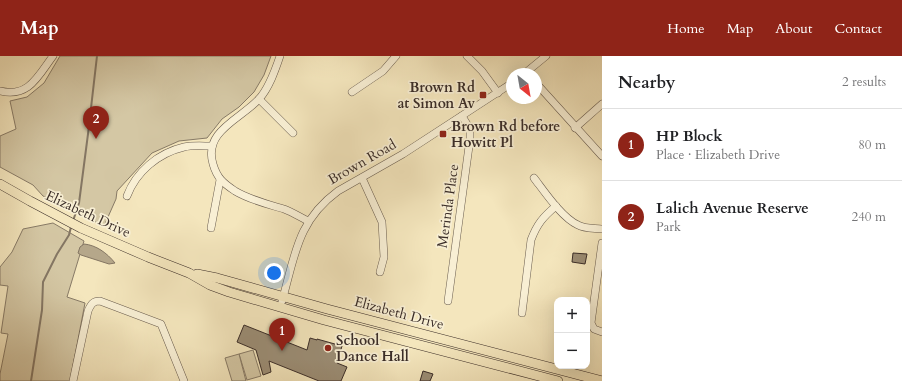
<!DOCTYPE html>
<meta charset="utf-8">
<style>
:root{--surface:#fff;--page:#f6f6f6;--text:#202124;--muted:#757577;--line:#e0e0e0;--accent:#8f2418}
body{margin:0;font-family:Cardo,serif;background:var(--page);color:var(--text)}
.controls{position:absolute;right:12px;bottom:12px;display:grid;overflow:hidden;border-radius:8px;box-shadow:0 4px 16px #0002}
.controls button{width:36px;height:36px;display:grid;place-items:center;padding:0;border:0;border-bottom:1px solid var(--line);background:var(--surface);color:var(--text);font:20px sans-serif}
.compass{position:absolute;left:506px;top:12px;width:36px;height:36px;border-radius:50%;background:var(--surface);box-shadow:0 4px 16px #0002;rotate:149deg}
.you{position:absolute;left:274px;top:217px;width:14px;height:14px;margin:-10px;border:3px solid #fff;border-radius:50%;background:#1a73e8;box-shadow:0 0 0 6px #1a73e833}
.badge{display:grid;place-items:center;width:26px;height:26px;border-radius:50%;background:var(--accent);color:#fff;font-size:13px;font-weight:700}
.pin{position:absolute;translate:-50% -33px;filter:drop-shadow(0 1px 2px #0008)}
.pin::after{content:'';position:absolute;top:21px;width:14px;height:12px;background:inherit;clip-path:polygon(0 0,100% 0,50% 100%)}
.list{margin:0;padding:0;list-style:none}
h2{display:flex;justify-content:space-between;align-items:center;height:52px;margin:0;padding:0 16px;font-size:17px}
h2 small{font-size:13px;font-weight:400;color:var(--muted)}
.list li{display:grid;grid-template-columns:26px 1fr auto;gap:12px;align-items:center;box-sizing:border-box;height:72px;padding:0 16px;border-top:1px solid var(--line)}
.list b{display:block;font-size:15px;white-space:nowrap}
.list p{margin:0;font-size:13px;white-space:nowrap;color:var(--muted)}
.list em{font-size:13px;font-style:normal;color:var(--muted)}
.map{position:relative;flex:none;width:602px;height:325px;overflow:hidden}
header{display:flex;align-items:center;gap:24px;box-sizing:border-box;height:56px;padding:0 20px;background:var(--accent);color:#fff}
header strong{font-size:19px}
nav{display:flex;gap:22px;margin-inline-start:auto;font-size:14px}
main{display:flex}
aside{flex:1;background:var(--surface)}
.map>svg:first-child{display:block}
.green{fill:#d4c7a4;stroke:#877a66}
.water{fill:#b5a78a;stroke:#847663}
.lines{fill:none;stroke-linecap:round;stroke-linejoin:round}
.stream{stroke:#847663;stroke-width:2}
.building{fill:#9b8d75;stroke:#3a2d28}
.minor-casing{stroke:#685b4d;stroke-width:8}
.major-casing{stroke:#3a2d28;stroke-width:10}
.minor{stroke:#f8efd4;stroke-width:7}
.major{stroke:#f4e6bd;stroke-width:9}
.poi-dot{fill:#8f2418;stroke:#f8efd4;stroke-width:1.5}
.labels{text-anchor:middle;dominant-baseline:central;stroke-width:3.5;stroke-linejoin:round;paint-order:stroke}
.poi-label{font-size:14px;font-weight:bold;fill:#3a2d28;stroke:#f8efd4;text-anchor:start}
.street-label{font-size:14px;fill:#3a2d28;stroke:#f8efd4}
</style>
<header>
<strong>Map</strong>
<nav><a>Home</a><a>Map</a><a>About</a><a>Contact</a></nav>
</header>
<main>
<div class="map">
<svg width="602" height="325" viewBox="0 0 602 325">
<rect width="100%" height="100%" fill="#f4e6bd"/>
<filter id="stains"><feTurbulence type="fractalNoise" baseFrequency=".005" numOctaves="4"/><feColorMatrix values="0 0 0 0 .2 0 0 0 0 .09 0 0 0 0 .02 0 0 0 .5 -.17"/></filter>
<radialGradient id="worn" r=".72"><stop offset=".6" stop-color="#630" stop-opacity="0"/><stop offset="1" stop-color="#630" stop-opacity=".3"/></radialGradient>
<g class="green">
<path d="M 60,0 L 271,0 L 264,19 L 254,36 L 239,51 L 222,63 L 207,82 L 179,85 L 152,97 L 117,135 L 116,143 L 104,170 L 43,140 L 33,129 L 0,111 L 0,80 L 16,73 L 10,45 L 27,41 L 44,27 Z"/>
<path d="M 53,167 L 84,185 L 67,241 L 85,247 L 70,325 L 0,325 L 0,318 L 8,278 L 1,277 L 8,230 L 0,229 L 0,211 L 12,196 L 23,173 Z"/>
<path d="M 253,294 L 261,320 L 247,324 L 239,298 Z"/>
<path d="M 239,298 L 246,325 L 232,325 L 225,302 Z"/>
</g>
<path class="water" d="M 84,188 C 96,189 107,197 115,207 L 109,208 L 81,199 L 78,197 L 80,191 Z"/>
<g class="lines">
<g class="stream">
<path d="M 73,165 L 79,147 L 88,78 L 97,0"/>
<path d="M 31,325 L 42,254 L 43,226 L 57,198 L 69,179 L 71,171"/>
</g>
</g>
<g class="building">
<path d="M 573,197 L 587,198 L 585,208 L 572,206 Z"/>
<path d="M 244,269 L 307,294 L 310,282 L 317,284 L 317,283 L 342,290 L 337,307 L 347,311 L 341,325 L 319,325 L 269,305 L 271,316 L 263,319 L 256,294 L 237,286 Z"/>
<path d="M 423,315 L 433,318 L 430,325 L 420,325 Z"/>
</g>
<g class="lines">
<defs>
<g id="minor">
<path d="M 280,0 C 275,15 269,32 259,43 C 241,63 203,75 213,108 C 217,122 223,127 235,135 C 250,144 267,148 284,153 C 292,156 300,161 308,165"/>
<path d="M 467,0 L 482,15 L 498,37"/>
<path d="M 524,18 L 546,0"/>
<path d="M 536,27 L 602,100"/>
<path d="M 0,35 C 29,42 38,20 53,0"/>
<path d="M 352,36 L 383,15 L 396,0"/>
<path d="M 259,43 L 293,77"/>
<path d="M 575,72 L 602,48"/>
<path d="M 362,122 L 382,166 L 384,201 L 380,216"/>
<path d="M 534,122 C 544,135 562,162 578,169 C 585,173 594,172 602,173"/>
<path d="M 127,140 C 136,116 158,97 184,91 C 192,89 203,90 212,90"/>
<path d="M 211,172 L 220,124"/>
<path d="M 602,187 L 591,267 L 594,273 L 602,276"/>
<path d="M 282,245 C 295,200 297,165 338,135 L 403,98 L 512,27"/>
<path d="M 448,245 L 470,83 L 470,73 L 462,60"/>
<path d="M 522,257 L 531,184 C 537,168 543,161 556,150"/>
<path d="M 73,325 L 88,255 C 91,248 93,245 100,245 L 161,268 L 184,325"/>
</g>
<g id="major">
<path d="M 0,128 L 30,145 L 81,172 L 148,201 L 189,217 L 210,229 L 229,236 L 324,264 L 558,325"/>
<path d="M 197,218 L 217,222 L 327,253 L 602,325"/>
</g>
</defs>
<use href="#minor" class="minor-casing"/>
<use href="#major" class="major-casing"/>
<use href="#minor" class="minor"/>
<use href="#major" class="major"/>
</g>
<g class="poi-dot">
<rect x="479" y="35" width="8" height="8" rx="2"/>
<rect x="439" y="74" width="8" height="8" rx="2"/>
<circle cx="328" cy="292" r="4"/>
</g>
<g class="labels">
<g class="poi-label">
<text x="475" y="31" text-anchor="end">Brown Rd<tspan x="475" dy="16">at Simon Av</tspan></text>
<text x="451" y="70">Brown Rd before<tspan x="451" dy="16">Howitt Pl</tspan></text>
<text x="336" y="284">School<tspan x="336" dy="16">Dance Hall</tspan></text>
</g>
<g class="street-label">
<text transform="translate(362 106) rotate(-30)">Brown Road</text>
<text transform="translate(448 150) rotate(-82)">Merinda Place</text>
<text transform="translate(88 158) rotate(25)">Elizabeth Drive</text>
<text transform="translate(399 257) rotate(15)">Elizabeth Drive</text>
</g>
</g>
<rect width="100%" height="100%" filter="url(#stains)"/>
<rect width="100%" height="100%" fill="url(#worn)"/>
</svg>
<div class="controls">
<button>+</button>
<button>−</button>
</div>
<svg class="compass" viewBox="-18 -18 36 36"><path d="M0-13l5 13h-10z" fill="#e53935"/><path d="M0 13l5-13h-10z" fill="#757577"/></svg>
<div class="you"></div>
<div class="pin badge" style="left:282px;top:295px">1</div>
<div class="pin badge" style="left:96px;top:83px">2</div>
</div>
<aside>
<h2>Nearby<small>2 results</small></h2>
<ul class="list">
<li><span class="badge">1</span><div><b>HP Block</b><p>Place · Elizabeth Drive</p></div><em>80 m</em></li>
<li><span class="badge">2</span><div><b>Lalich Avenue Reserve</b><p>Park</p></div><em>240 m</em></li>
</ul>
</aside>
</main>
